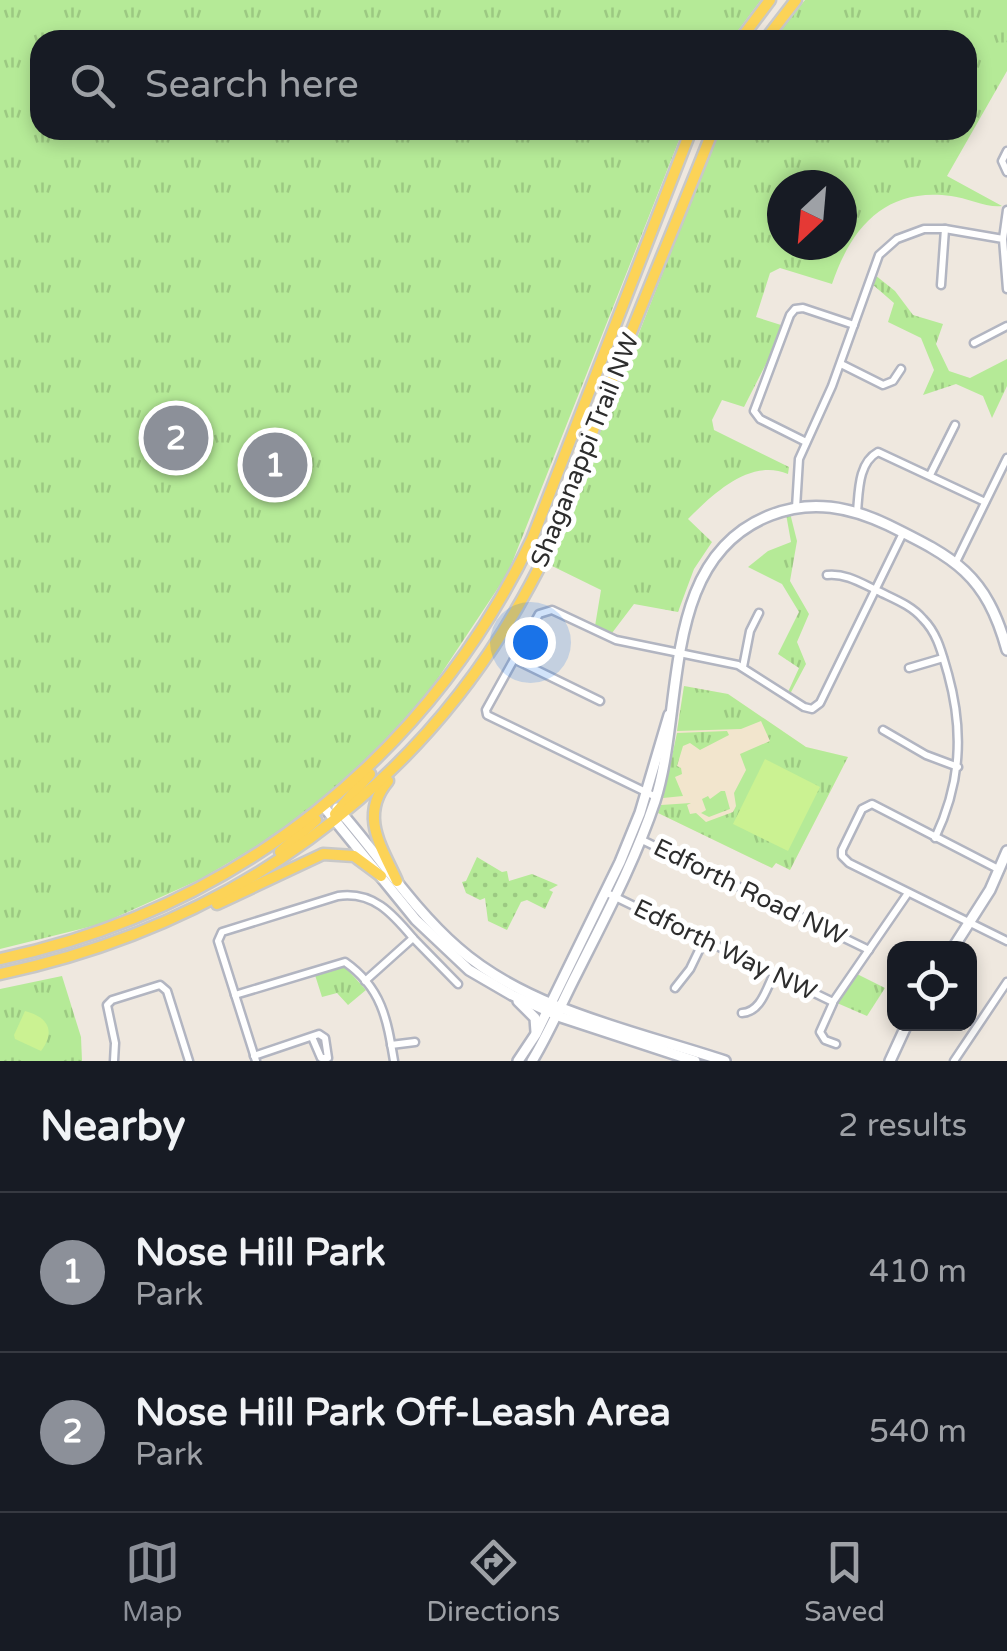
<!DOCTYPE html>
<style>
:root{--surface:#171b24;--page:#242831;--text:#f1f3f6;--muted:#9ea1a6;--line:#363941;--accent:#8c9099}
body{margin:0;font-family:"Varela Round",sans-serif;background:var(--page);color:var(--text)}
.controls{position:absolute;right:30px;bottom:30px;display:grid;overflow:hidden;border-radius:20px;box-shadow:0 5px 15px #0003}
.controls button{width:90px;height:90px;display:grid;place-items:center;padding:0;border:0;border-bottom:2px solid var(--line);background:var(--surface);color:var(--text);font:50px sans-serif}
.compass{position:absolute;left:767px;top:170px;width:90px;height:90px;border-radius:50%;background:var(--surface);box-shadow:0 5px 15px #0003;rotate:206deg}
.you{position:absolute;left:530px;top:642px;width:35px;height:35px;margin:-25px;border:8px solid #fff;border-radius:50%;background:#1a73e8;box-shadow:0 0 0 15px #1a73e833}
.badge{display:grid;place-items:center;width:65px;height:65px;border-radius:50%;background:var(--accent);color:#fff;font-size:32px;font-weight:700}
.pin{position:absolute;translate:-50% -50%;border:5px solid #fff;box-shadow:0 2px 10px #0006}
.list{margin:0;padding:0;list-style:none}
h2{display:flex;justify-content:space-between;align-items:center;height:130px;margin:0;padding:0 40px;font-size:42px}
h2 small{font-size:32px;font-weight:400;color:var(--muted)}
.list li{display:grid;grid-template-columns:65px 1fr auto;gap:30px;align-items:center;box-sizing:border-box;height:160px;padding:0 40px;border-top:2px solid var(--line)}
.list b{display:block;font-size:38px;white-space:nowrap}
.list p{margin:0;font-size:32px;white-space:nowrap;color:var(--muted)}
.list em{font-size:32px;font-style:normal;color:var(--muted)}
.icon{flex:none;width:55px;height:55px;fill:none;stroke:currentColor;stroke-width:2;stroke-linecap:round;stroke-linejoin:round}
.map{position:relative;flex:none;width:1007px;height:1061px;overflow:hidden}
.search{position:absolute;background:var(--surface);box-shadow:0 5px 15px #0003;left:30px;right:30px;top:30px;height:110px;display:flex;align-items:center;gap:25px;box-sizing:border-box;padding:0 35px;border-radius:30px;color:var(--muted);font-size:38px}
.sheet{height:450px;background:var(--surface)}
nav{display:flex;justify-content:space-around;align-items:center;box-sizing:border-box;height:140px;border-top:2px solid var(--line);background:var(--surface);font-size:28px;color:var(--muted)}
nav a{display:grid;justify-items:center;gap:5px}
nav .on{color:var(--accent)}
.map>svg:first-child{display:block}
.education{fill:#f2e5cd}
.grass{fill:url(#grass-dots)}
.park{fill:url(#park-tufts);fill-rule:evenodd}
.pitch{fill:#cbf292}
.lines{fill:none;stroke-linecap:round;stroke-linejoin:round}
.street-casing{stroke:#b2b5c1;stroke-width:11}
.secondary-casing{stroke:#b2b5c1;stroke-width:14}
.primary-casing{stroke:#c8c8c8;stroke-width:15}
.street{stroke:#fff;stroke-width:6}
.secondary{stroke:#fff;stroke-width:9}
.primary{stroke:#fcd357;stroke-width:10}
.labels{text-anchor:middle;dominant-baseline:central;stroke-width:10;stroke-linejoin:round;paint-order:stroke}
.street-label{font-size:25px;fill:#2d2d2d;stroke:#fff}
</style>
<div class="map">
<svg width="1007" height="1061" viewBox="0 0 1007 1061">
<defs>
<pattern id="grass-dots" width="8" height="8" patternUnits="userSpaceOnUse" patternTransform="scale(2.5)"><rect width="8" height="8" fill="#b5ea97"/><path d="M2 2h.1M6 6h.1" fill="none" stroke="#9cc982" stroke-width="1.8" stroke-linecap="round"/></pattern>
<pattern id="park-tufts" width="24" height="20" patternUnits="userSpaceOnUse" patternTransform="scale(2.5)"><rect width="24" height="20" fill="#b5ea97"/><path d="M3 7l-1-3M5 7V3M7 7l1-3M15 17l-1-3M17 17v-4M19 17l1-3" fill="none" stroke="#9cc982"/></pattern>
</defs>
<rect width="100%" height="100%" fill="#efe8df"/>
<path class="education" d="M 684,686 L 728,694 L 806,747 L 848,757 L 790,870 L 776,863 L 772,868 L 658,813 L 671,770 Z"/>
<path class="grass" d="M 477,857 L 502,872 L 507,871 L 509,881 L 532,874 L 558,885 L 549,890 L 553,892 L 545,909 L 527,900 L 521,902 L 507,930 L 488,921 L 485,898 L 480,900 L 466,893 L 462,882 L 466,881 Z"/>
<g class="park">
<path d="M 0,0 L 761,0 L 731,40 L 40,40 L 40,130 L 683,130 L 508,573 L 423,701 L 390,739 L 323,800 L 267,840 L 201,879 L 101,924 L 0,949 Z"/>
<path d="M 805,0 L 1007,0 L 1007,71 L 947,176 L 1002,206 C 987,208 967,198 951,196 C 885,187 851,228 832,284 L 780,268 L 770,273 L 756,317 L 781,325 L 768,360 L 744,407 L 722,400 L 712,420 L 714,430 L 789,467 L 788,474 C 750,458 713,494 688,519 L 712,542 L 694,569 L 678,612 L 634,604 L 612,633 L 595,626 L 601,590 L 548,564 L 719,130 L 967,130 L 967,40 L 773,40 ZM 782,185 L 842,185 L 842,245 L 782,245 Z"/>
<path d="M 875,275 L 895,291 L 913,315 L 943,324 L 936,344 L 949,371 L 970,378 L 1007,359 L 1007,386 L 992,418 L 983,396 L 956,384 L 923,395 L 934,370 L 921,338 L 888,322 L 894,303 L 872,284 Z"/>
<path d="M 790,513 L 797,541 L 790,581 L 809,614 L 797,642 L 806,664 L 790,694 L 788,692 L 799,668 L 778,654 L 799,612 L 782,584 L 748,567 L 768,551 L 791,542 L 786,514 Z"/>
<path d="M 684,686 L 728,694 L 806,747 L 848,757 L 790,870 L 776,863 L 772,868 L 658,813 L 661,805 L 691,803 L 687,805 L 690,814 L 696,813 L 706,822 L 733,812 L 736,806 L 734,793 L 746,770 L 740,754 L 770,741 L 761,721 L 741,729 L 677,731 Z"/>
<path d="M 727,731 L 729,735 L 700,750 L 690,743 L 683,746 L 677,766 L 681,768 L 682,774 L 675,777 L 683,796 L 663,798 L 677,733 Z"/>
<path d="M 721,791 L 725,791 L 730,809 L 709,817 L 701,813 L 706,810 L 702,799 L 708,796 L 710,799 Z"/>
<path d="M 341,966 L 346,968 L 366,990 L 348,1005 L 337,993 L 322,997 L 315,975 Z"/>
<path d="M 857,974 L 885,988 L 867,1016 L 837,1003 Z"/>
<path d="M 62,976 L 81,1037 L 82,1061 L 0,1061 L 0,989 Z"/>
</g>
<g class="pitch">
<path d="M 765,759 L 820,787 L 788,851 L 733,824 Z"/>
<path d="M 25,1011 C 48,1017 56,1031 41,1051 L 15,1039 L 14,1035 Z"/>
</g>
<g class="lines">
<defs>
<g id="street">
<path d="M 1007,151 L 1002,161 L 1007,172"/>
<path d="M 1003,239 L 1007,210"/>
<path d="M 941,285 L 945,229"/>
<path d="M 974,343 L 1007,326"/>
<path d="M 841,364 L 883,385 L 893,381 L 901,369"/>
<path d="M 806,442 L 760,419 L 754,411 L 790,315 L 795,309 L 803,308 L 854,325"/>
<path d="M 930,475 L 955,425"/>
<path d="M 796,508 L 799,459 L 832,386 L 879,255 L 897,239 L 924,229 L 945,229 L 1003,239 L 1007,289"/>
<path d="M 857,512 C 859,491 858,463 878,452 L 985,502"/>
<path d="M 956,562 L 1007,458"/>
<path d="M 827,575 C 846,573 861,583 878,591 C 894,599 911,605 923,619 C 938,634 942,654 948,674 C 964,732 961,783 935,838"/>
<path d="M 514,659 L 600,701"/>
<path d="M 743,667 L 750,631 L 759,613"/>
<path d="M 909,668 L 943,658"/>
<path d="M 883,730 L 926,755 L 958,767"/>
<path d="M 656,797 L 487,715 L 486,710 L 539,614 L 552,610 L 616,640 L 738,665 L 804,707 L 812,709 L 820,703 L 903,533"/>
<path d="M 640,839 L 869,950"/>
<path d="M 1000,870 L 872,804 L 862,809 L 842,850 L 842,856 L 849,863 L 1007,941"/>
<path d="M 605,892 L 833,1002 L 908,893"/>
<path d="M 413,938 L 458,984"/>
<path d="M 675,988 L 690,969 L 704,940"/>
<path d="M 235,995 L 345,962 C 382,988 387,1019 394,1061"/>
<path d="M 833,1003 L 820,1032 L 825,1040 L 836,1044"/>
<path d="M 742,1013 C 761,1012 766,989 774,974"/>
<path d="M 391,1045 L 415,1042"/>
<path d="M 254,1056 L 319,1034 L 325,1038 L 328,1058 L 321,1058 L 312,1037"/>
<path d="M 114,1061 L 115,1043 L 107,1005 L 112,1000 L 160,985 L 167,991 L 189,1061"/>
<path d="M 256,1061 L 218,941 L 222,932 L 338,896 C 373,891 392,913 413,938 L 365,981"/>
<path d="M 954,1061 L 1007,982"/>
</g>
<g id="secondary">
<path d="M 324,807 L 416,920 L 469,970 L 512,995 L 561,1017 L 695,1061"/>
<path d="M 337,808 C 378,854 411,907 458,948 C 528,1010 638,1032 725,1061"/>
<path d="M 953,948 L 990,890 L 1007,851"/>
<path d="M 518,1001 L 535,1018 L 536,1032"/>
<path d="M 518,1061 L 536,1034 L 620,862 L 640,813 L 669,715"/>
<path d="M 532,1061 C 549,1033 562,1002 577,973 C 605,917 635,861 655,801 C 685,707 659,558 771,515 C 812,499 850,507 888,525 C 955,558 986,574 1007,650"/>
<path d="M 890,1061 L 907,1024"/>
</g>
<g id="primary">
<path d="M 740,40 L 770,0"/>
<path d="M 765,40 L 796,0"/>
<path d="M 388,781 C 359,815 381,846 397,881"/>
<path d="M 335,814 L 370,774"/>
<path d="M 280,852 L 316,820"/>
<path d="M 217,904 L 323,854 L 354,856 L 381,876"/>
<path d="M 0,959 C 237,909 428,756 532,539 L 691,130"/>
<path d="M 0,974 C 228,926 419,792 530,585 C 563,525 581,460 606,396 C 640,307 678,219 713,130"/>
</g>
</defs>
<use href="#street" class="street-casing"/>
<use href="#secondary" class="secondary-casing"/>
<use href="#primary" class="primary-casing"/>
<use href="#street" class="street"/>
<use href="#secondary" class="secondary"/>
<use href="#primary" class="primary"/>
</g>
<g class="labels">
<g class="street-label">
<text transform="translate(585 450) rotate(-68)">Shaganappi Trail NW</text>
<text transform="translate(750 892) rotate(26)">Edforth Road NW</text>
<text transform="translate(725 950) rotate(26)">Edforth Way NW</text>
</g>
</g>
</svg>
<div class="controls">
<button><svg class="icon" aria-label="locate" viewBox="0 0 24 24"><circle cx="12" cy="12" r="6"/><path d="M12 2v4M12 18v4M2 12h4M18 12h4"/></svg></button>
</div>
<svg class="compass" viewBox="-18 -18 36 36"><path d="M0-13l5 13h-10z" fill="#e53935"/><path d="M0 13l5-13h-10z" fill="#9ea1a6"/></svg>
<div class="you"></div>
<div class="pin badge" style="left:275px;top:465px">1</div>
<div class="pin badge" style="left:176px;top:438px">2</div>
<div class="search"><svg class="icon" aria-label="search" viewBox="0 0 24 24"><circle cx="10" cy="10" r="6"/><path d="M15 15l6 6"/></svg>Search here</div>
</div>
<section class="sheet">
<h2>Nearby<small>2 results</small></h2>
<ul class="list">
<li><span class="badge">1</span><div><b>Nose Hill Park</b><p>Park</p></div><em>410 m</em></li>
<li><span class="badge">2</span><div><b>Nose Hill Park Off-Leash Area</b><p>Park</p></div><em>540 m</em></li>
</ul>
</section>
<nav>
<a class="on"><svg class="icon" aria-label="map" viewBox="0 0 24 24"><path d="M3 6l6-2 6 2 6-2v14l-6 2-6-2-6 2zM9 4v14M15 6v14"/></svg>Map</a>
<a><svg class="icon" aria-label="directions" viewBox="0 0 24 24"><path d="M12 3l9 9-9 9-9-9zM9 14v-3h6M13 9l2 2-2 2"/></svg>Directions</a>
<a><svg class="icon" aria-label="saved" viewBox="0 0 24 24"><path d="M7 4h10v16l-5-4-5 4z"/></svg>Saved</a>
</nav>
